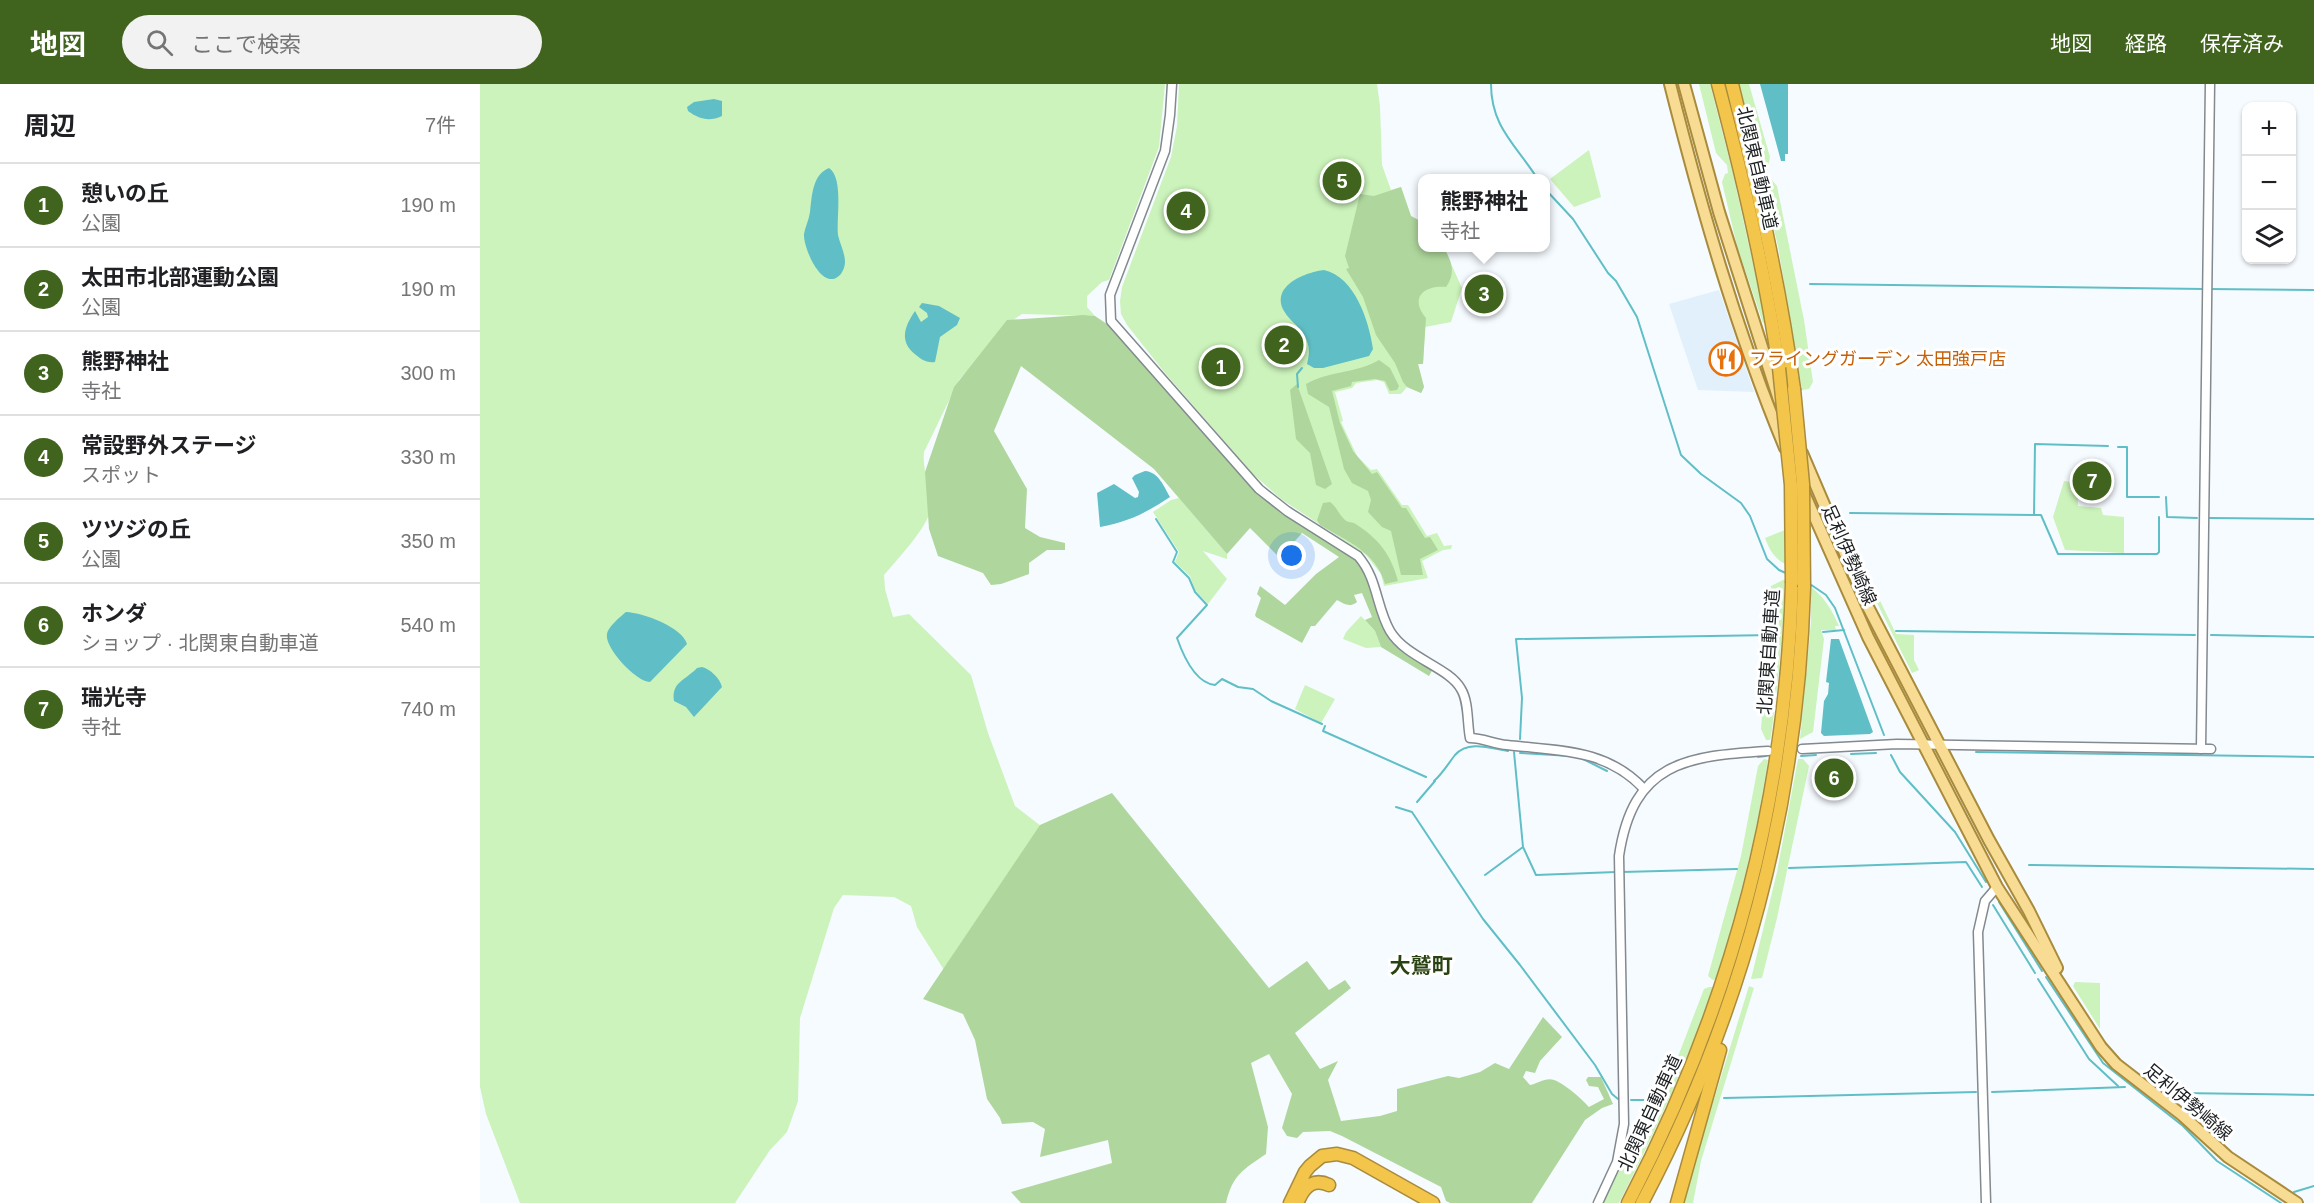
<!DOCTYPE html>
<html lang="ja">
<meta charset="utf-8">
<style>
:root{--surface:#fff;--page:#f2f2f2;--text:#202124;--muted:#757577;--line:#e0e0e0;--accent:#40641d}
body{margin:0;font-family:Helvetica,"Noto Sans JP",sans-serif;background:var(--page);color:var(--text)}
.controls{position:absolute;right:18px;top:18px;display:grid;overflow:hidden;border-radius:12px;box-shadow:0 2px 4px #0004}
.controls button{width:54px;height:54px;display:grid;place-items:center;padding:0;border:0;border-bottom:2px solid var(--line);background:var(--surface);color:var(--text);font:30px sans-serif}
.you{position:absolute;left:812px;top:472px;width:21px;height:21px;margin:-15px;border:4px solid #fff;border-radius:50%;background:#1a73e8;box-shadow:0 0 0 9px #1a73e833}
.badge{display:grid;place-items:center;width:39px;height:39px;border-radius:50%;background:var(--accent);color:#fff;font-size:20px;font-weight:700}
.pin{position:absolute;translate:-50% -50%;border:3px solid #fff;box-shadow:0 2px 6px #0006}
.popup{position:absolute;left:938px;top:90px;width:132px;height:78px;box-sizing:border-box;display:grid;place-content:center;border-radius:12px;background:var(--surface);filter:drop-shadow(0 2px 4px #0005);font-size:20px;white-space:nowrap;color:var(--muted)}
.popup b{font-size:22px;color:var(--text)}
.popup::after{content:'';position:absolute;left:50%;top:100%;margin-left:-12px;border:12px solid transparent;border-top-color:var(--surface)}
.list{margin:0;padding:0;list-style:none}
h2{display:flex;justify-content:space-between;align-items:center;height:78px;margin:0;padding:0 24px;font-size:26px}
h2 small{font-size:20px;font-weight:400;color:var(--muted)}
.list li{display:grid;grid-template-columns:39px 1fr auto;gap:18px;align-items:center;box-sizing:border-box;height:84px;padding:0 24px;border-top:2px solid var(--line)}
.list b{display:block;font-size:22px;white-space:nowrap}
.list p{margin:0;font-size:20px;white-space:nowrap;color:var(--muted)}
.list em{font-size:20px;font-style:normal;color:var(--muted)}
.icon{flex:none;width:33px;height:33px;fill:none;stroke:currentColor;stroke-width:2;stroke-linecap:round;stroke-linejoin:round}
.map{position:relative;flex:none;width:1834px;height:1119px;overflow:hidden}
header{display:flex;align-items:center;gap:36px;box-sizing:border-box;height:84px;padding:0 30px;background:var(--accent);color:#fff}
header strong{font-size:28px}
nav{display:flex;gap:33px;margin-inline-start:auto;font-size:21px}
.search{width:420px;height:54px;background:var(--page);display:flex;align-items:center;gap:15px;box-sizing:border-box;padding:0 21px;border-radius:33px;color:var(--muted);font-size:22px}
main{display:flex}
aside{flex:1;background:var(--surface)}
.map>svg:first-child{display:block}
.built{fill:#e1f0fb}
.green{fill:#ccf3bb}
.forest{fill:#afd79d}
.water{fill:#60bfc6}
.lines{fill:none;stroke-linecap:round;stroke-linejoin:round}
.stream{stroke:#60bfc6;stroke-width:2}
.tertiary-casing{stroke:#82898f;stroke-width:11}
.primary-casing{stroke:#a88b3c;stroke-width:14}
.motorway-casing{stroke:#a88b3c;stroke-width:15}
.tertiary{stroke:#fff;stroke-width:8}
.primary{stroke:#f8dc93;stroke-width:10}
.motorway{stroke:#f4c54b;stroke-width:12}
.motorway-bridge-casing{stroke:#a88b3c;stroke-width:15;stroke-linecap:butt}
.motorway-bridge{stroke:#f4c54b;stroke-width:12}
.labels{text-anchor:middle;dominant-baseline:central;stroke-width:6;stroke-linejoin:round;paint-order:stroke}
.street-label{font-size:18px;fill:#1c1f21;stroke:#fff}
.food-label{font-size:18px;fill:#c56008;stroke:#fff;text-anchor:start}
.quarter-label{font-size:21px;font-weight:bold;fill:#284211;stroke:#fff}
</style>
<header>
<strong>地図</strong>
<div class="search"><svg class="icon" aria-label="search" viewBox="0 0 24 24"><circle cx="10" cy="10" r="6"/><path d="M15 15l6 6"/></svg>ここで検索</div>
<nav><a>地図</a><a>経路</a><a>保存済み</a></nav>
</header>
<main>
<aside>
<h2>周辺<small>7件</small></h2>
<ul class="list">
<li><span class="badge">1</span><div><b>憩いの丘</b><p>公園</p></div><em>190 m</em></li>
<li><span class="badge">2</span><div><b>太田市北部運動公園</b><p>公園</p></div><em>190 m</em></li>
<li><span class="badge">3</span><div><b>熊野神社</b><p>寺社</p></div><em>300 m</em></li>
<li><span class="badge">4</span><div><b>常設野外ステージ</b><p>スポット</p></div><em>330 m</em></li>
<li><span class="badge">5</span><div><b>ツツジの丘</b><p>公園</p></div><em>350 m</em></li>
<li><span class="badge">6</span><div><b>ホンダ</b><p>ショップ · 北関東自動車道</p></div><em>540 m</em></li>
<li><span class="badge">7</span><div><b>瑞光寺</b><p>寺社</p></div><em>740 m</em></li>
</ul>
</aside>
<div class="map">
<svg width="1834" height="1119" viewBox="0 0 1834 1119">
<rect width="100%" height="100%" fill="#f6fbff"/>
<path class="built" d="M 1239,206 L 1274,308 L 1218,306 L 1189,220 Z"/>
<g class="green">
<path d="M 0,0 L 685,0 L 679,63 L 629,196 L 622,198 L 607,212 L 607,223 L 615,232 L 542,230 L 530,238 L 479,296 L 444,368 C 442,387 451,404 451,423 C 450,441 416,477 404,491 L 405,505 L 413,533 L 429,530 L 491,591 L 508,649 L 535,722 L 592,766 L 486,921 L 437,843 L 431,822 L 414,813 L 363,811 L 354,824 L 320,934 L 318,1017 L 307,1048 L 290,1066 L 255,1119 L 40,1119 L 6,1030 L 0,1003 Z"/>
<path d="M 699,0 L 897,0 L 900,22 L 902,81 L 911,106 L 921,103 L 931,132 L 942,138 L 942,164 L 964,164 L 982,204 L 971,238 L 945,243 L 943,280 L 938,280 L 944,303 L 941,309 L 927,303 L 921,310 L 909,310 L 904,298 L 897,296 L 876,299 L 872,304 L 855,308 L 863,337 L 861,338 L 877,372 L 891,386 L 897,385 L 922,421 L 928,421 L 947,452 L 957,449 L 964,462 L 972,461 L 971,465 L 963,466 L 942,477 L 948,494 L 904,502 L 901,490 L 886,471 L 801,415 L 773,390 L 685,289 L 647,241 L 641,230 L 640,217 L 642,203 L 691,73 L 697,42 Z"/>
<path d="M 1219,0 L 1230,0 L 1253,90 L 1286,239 L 1283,239 L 1257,162 L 1242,98 L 1245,90 L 1248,89 L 1247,81 L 1236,69 Z"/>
<path d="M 1259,0 L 1269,0 L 1290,73 C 1287,89 1285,88 1297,102 L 1324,236 L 1333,298 L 1329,305 L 1322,306 L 1298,162 Z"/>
<path d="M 1109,66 L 1121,113 L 1094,123 L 1070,95 Z"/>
<path d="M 1584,397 L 1597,399 L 1598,422 L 1621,424 L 1623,431 L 1644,433 L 1644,469 L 1585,466 L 1573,433 Z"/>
<path d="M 699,414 L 747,470 L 747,475 L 723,467 L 747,495 L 728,520 L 715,506 L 710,492 L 695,478 L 699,468 L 673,428 L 691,416 Z"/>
<path d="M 1305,446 L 1305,480 C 1294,474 1289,465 1285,454 Z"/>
<path d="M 1305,495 C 1303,548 1298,600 1291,652 L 1290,656 L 1286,656 L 1281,645 L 1291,502 Z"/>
<path d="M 1331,503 C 1345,514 1352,526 1359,542 L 1355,542 L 1356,546 L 1341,546 L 1344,555 L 1333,648 L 1320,655 L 1331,538 Z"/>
<path d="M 1394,504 L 1416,550 L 1434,551 L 1434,576 L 1439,586 L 1432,589 L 1390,505 Z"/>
<path d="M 881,532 L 895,547 L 901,563 L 886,564 L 863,555 L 866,548 Z"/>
<path d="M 825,601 L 855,615 L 841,639 L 815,625 Z"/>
<path d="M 1284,675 L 1288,676 C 1277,751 1258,823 1236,895 L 1233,896 L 1228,892 L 1261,772 L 1278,682 Z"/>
<path d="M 1318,675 L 1323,675 L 1329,682 L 1297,834 L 1282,894 L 1271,895 L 1297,788 Z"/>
<path d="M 1595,898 L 1620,899 L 1620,945 L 1593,902 Z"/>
<path d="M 1269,902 L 1274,904 L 1273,907 L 1221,1077 L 1213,1119 L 1202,1119 Z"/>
<path d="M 1229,903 L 1234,903 C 1207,977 1175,1049 1139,1119 L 1123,1119 L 1140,1084 L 1146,1083 L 1150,1074 L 1155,1075 L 1181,1018 L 1184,1018 L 1185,1014 L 1182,1014 L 1224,905 Z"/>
</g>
<g class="forest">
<path d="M 921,103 L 931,132 L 942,138 L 942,164 L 964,164 C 972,178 976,189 966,203 C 944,201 929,214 946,234 L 943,280 L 938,280 L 944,303 L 941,309 L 927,303 L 923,298 L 915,279 L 896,251 L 883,213 L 866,185 L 869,184 L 865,172 L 880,110 L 894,112 Z"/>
<path d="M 603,231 L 615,232 L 636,246 L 773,404 L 872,471 L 887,486 L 905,544 L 953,585 L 949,592 L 901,563 L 895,547 L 885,536 L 892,533 L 882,509 L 874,511 L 877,518 C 870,524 864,520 857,516 L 835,542 L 831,542 L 822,559 L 776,533 L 775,531 L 781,514 L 777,510 L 780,502 L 805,521 L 836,490 L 859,473 L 822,449 L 800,474 L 770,444 L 747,470 L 674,385 L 541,282 L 514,347 L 547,405 L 545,444 L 560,453 L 585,459 L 585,466 L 567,466 L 549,479 L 549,490 L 521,500 L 511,501 L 503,489 L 458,472 L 449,445 L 445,388 L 474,303 L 527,236 Z"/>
<path d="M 899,276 L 910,284 L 919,302 L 917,306 L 910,307 L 905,297 L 895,295 L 872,298 L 871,302 L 852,307 L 860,339 L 873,367 L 892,390 L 897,388 L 922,424 L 926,424 L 945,454 L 950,453 L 958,466 L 940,475 L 943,491 L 921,491 L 911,447 L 902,443 L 888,428 L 891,416 L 888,407 L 872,399 L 864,385 L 849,323 L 828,310 L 826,300 C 849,287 877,289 899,276 Z"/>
<path d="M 817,300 L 852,400 L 845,405 L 836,401 L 830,369 L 816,355 L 810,306 Z"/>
<path d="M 850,418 C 857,423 859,431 865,436 C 867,438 871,438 874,439 C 898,454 911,470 918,497 L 905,500 C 896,468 867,457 840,441 L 837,436 L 843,419 Z"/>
<path d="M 632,709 L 789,904 L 827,877 L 849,906 L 865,896 L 871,904 L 815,949 L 840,985 L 858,977 L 848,996 L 861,1037 L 900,1032 L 917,1027 L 917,1005 L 968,992 L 979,994 L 1000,988 L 1015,979 L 1029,985 L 1063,933 L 1082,953 L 1060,977 L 1055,989 L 1046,987 L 1043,993 L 1050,1001 C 1057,1000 1066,993 1074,996 C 1085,1000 1102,1015 1109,1023 L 1124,1015 L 1118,1003 L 1109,1002 L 1106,996 L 1108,993 L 1121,993 L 1133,1020 L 1122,1024 L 1105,1036 L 1052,1119 L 970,1119 L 966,1117 L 961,1103 L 862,1052 L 850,1047 L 823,1048 L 817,1054 L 807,1052 L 802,1044 L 812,1010 L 789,970 L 771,979 L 788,1043 L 786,1070 C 763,1086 753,1090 746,1119 L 541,1119 L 531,1108 L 632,1079 L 628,1056 L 560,1073 L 565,1045 L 553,1038 L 522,1040 L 520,1034 L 507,1015 L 495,956 L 483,930 L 443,915 L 560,741 Z"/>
</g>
<g class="water">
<path d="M 1280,0 L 1308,0 L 1308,70 L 1305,70 L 1305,77 L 1301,77 Z"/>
<path d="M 234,15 L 242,17 L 242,32 C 229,38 219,35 208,27 L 207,23 L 214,18 Z"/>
<path d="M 349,84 C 364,94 356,135 358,151 C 360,160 365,169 365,178 C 365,182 363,188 360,191 C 342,209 323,163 324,150 C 325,143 329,136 330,128 C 332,112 332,91 349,84 Z"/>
<path d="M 844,186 C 875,193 889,237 893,265 L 889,272 L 843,284 L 834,284 L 827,280 C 829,272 830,265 827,257 C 823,244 810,238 804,227 C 790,201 827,188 844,186 Z"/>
<path d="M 442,219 L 459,222 L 480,234 L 477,241 L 460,253 L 455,278 C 447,279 442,276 436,271 C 419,258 424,243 435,227 L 441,238 L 448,233 L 447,229 L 439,223 Z"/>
<path d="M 665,387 C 679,388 684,403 690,413 C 666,429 648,438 620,443 L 617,409 L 634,400 L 655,414 L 658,413 L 659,408 L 652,394 L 655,391 Z"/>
<path d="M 146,528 C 164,529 202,543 207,560 L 170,598 C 156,598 124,563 127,550 C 128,543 141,532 146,528 Z"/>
<path d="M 1351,555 L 1359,555 L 1393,648 L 1390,650 L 1344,652 L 1341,649 L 1344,617 L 1348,610 L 1349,599 L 1346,598 Z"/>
<path d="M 222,583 C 230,585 240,594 242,603 L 214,633 L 206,623 L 194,617 C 191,598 206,596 217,584 Z"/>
</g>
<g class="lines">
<g class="stream">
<path d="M 1011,0 C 1011,43 1036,61 1057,94"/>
<path d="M 1066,106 L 1093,135 L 1128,189 L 1136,197 L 1157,233 L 1201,371 L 1221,390 L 1261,419 L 1270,432 L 1287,475 L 1299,486 L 1308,490"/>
<path d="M 1330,200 L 1724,205"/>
<path d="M 1729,205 L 1834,206"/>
<path d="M 818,303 L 817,290 L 822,284"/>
<path d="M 1638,363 L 1647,363 L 1647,413 L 1679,413"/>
<path d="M 1686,413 L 1687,433 L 1717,434"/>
<path d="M 1370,429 L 1561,431 L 1578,470 L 1677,470 L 1679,468 L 1679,433"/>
<path d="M 1554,431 L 1555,360 L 1628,362"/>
<path d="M 1730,434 L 1834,435"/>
<path d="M 676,435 L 697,468 L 693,478 L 709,494 L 715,508 L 727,521 L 697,554 C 703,571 715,599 735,601 L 742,595 L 758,603 L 773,605 L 791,617 L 842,640"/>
<path d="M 1327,498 L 1346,511 L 1355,524 L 1404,651"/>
<path d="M 1416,547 L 1715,551"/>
<path d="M 1343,548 L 1364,546"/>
<path d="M 1731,551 L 1834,553"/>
<path d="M 845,642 L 843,647 L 946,693"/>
<path d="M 1040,655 L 1042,614 L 1036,555 L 1293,551"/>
<path d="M 1496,668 L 1834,673"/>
<path d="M 1040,669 L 1091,672"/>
<path d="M 1371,670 L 1396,669"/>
<path d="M 1411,671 L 1420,688 L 1475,748 L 1506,798"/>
<path d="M 1321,672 L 1336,671"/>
<path d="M 1099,673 L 1127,687"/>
<path d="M 1278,673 L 1286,672"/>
<path d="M 954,697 C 962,690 968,680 975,671 C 988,656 1010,664 1028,667"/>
<path d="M 937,718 L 955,697"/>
<path d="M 916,723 L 932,728 L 1003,835 L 1040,881 L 1115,981 L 1132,1010 L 1138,1015"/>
<path d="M 1043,763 L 1056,791 L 1136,788"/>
<path d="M 1549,781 L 1834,785"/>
<path d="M 1309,784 L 1486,778 L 1502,803"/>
<path d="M 1142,788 L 1257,785"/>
<path d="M 1005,791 L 1043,763 L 1034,668"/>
<path d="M 1519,818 L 1562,887"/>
<path d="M 1513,821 L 1555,889"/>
<path d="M 1566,893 L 1623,979 L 1703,1042 L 1737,1077 L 1801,1119"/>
<path d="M 1558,895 L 1609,975 L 1638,1002"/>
<path d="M 1688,1006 L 1699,1009 L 1834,1011"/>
<path d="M 1512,1008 L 1645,1003"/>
<path d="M 1244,1014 L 1496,1008"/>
<path d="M 1151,1016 L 1185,1016"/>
<path d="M 1814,1108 L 1834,1102"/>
</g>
<defs>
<g id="tertiary">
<path d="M 692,0 L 690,31 L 685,67 L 630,211 L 631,237 L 779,405 L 807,427 L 878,472 C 898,495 896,523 910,547 C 926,574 969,583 981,605 C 989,618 987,639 990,654 C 1003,654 1014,660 1027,661 C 1078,667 1126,664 1164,705"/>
<path d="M 1322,665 L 1417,660 L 1731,665"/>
<path d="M 1721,665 L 1730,0"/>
<path d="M 1118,1119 L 1137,1078 L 1144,1040 L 1139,772 C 1153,678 1206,672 1288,667"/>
<path d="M 1506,1119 L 1498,848 L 1505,817 L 1517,803"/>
</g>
<g id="primary">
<path d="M 1190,0 C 1221,123 1256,246 1305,364"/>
<path d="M 1204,0 L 1239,128 L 1299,316"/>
<path d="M 1322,369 L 1388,523 L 1509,756 L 1549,827 L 1577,884"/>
<path d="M 1324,409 L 1388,553 L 1517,803 L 1621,963 L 1636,980 L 1702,1031 L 1748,1073 L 1817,1119"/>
</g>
<g id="motorway">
<path d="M 1238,0 C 1263,94 1285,188 1299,284"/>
<path d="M 1252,0 C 1277,101 1300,202 1314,305"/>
<path d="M 819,1115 C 825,1102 834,1094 849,1101"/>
<path d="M 810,1119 L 825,1088 L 830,1082 L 842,1072 L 857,1070 L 873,1074 L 953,1119"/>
<path d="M 1148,1119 C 1250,924 1306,719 1312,499"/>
<path d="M 1162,1119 C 1263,928 1318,719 1324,503"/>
<path d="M 1197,1119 L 1240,966"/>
</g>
</defs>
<use href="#tertiary" class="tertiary-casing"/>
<use href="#primary" class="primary-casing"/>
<use href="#motorway" class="motorway-casing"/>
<use href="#tertiary" class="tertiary"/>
<use href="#primary" class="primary"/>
<use href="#motorway" class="motorway"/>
<defs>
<g id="motorway-bridge">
<path d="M 1299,284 L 1311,401 L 1312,499"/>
<path d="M 1314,305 L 1323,400 L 1324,503"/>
</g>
</defs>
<use href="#motorway-bridge" class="motorway-bridge-casing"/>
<use href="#motorway-bridge" class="motorway-bridge"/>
</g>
<defs>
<symbol id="restaurant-ring" viewBox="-11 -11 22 22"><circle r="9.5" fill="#fff" stroke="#e8710a" stroke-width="1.5"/><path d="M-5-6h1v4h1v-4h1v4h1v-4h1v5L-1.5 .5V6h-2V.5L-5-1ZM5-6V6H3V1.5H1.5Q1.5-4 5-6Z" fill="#e8710a"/></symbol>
</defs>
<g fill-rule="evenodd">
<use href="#restaurant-ring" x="1227" y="256" width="38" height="38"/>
</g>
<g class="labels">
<g class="street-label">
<text transform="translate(1277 84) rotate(77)">北関東自動車道</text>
<text transform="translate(1369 471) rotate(66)">足利伊勢崎線</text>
<text transform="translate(1289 568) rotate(-86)">北関東自動車道</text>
<text transform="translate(1708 1018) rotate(40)">足利伊勢崎線</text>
<text transform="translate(1170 1029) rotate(-65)">北関東自動車道</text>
</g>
<g class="food-label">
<text x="1269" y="275">フライングガーデン 太田強戸店</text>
</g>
<g class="quarter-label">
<text x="941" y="881">大鷲町</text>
</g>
</g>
</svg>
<div class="controls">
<button>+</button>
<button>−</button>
<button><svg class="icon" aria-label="layers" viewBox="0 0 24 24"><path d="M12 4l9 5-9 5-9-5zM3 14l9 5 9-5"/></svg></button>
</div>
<div class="you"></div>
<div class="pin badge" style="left:741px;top:283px">1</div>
<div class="pin badge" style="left:804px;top:261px">2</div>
<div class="pin badge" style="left:1004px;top:210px">3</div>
<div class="popup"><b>熊野神社</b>寺社</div>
<div class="pin badge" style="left:706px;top:127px">4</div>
<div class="pin badge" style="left:862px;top:97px">5</div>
<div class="pin badge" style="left:1354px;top:694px">6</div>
<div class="pin badge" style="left:1612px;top:397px">7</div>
</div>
</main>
